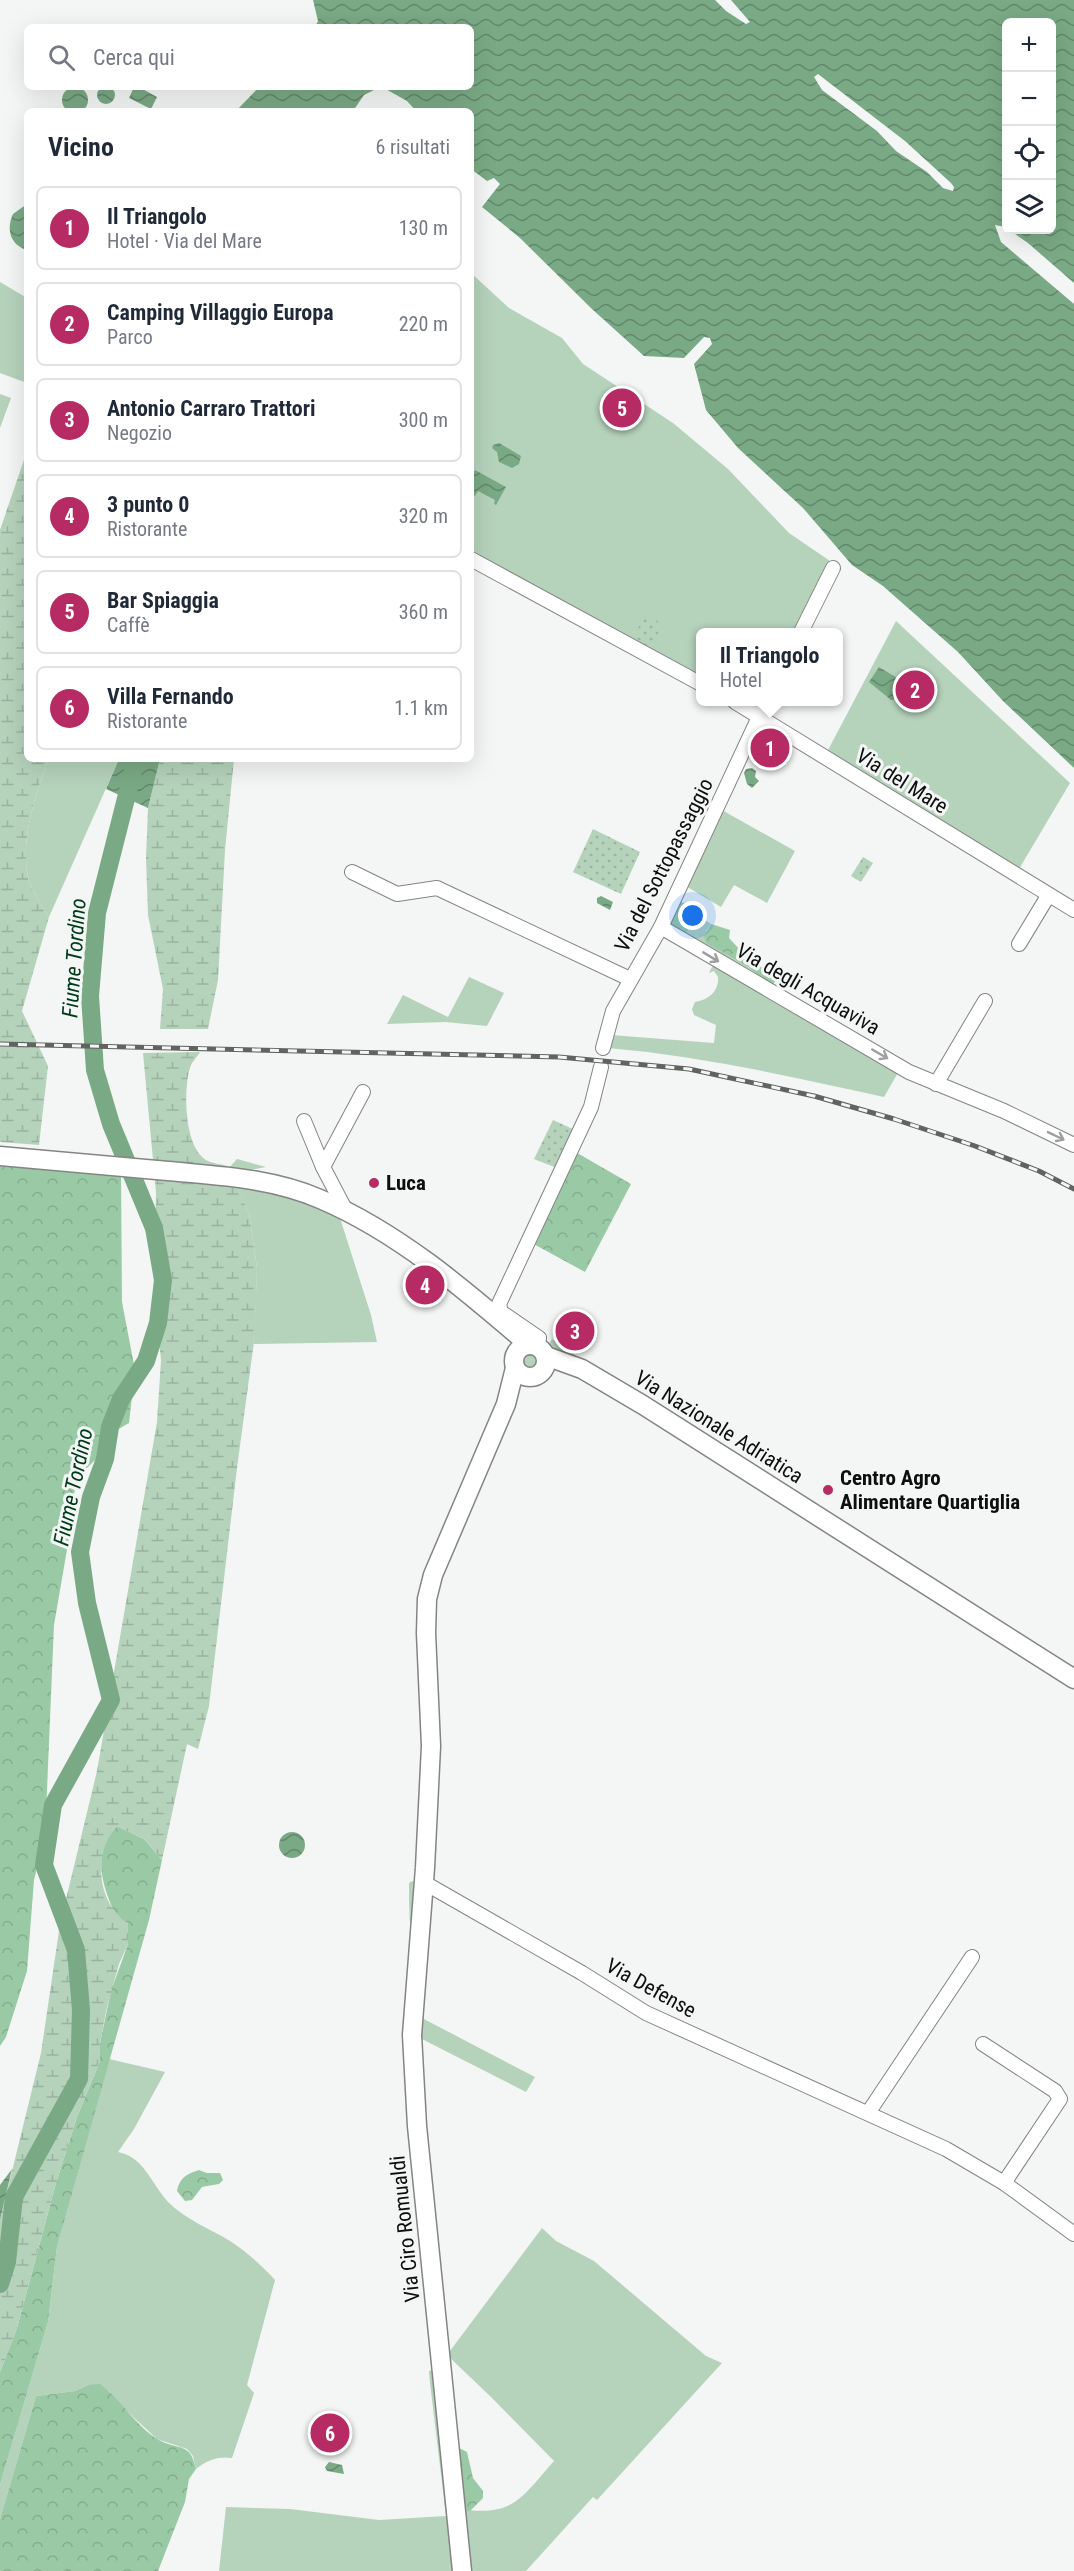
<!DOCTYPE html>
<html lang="it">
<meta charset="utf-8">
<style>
:root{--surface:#fff;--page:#f2f2f3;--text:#1f2937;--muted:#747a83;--line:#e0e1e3;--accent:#b72b64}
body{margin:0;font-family:"Roboto Condensed",sans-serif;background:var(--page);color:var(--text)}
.controls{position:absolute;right:18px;top:18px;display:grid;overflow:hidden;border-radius:9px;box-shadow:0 6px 24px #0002}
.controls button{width:54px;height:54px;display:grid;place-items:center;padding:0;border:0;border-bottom:2px solid var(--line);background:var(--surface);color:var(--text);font:30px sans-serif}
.you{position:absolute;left:693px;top:916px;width:21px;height:21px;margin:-15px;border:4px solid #fff;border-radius:50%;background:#1a73e8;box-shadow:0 0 0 9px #1a73e833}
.badge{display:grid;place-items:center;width:39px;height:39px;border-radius:50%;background:var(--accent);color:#fff;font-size:20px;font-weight:700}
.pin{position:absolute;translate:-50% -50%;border:3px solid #fff;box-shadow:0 2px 6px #0006}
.popup{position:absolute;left:696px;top:628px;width:147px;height:78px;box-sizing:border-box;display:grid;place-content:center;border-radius:9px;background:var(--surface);filter:drop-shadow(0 2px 4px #0005);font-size:20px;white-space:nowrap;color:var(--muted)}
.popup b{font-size:22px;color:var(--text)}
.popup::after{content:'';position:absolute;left:50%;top:100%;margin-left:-12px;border:12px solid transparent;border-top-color:var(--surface)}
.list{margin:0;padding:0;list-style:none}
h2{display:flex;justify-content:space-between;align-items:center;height:78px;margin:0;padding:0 24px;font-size:26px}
h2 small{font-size:20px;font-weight:400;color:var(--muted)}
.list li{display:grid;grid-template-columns:39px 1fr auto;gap:18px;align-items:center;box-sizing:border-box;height:84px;margin:0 12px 12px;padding:0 12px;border:2px solid var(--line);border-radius:9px}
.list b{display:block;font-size:22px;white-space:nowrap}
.list p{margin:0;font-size:20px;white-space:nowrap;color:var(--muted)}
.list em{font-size:20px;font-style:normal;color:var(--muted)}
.icon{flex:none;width:33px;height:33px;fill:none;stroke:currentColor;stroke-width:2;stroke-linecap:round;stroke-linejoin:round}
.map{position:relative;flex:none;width:1074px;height:2571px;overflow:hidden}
.search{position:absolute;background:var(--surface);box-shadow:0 6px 24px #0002;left:24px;top:24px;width:450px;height:66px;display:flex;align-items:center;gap:15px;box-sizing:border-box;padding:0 21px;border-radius:9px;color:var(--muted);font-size:22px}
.panel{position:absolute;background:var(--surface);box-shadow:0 6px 24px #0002;left:24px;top:108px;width:450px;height:654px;border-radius:9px}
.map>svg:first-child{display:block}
.green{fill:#b5d2bb}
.forest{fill:url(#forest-crowns)}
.wetland{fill:url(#wetland-marsh)}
.garden{fill:url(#garden-dots)}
.water{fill:url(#water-waves);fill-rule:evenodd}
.pier{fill:#f3f6f4}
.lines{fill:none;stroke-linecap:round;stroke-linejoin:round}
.river{stroke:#7aa985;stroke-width:18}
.minor-casing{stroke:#838583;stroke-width:16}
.major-casing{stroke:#838583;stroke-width:21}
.minor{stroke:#fff;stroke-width:14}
.major{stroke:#fff;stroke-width:18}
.rail-casing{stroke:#616361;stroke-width:5}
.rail{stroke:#f3f6f4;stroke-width:3;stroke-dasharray:9;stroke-linecap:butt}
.oneway{stroke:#9e9f9e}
.poi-dot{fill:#b72b64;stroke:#f3f6f4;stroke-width:2}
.labels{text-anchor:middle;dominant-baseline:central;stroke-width:6;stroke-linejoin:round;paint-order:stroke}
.street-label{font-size:21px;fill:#0d0e0d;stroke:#f3f6f4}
.poi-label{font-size:21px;font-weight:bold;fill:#0d0e0d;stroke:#f3f6f4;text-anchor:start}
.water-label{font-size:22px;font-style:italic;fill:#003b19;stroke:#f3f6f4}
</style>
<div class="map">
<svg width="1074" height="2571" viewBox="0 0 1074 2571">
<defs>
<pattern id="forest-crowns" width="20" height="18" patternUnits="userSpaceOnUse" patternTransform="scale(1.5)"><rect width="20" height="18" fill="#9acaa5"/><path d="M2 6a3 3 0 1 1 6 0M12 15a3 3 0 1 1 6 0" fill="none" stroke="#84ac8d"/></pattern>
<pattern id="wetland-marsh" width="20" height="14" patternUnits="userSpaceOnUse" patternTransform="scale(1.5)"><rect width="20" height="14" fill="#b5d2bb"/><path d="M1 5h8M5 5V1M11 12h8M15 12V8" fill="none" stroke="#9ab3a0"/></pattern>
<pattern id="garden-dots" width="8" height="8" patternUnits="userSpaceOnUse" patternTransform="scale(1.5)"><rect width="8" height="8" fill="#b5d2bb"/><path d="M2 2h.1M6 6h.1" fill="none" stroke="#9ab3a0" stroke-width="1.8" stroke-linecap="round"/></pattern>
<pattern id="water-waves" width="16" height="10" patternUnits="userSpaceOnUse" patternTransform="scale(1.5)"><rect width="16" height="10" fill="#7aa985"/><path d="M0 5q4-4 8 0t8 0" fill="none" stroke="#62886b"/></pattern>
</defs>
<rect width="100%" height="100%" fill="#f3f6f4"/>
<g class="green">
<path d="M 471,273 L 509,308 L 562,338 L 583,364 L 673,423 L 728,469 L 789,533 L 833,563 L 798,632 L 701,632 L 701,680 L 471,557 Z"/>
<path d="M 0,282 L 27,298 L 27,383 L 0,373 Z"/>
<path d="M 0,394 L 11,398 L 0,428 Z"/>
<path d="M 896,621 L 1070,783 L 1019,869 L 827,752 Z"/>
<path d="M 49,759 L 119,759 L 49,917 C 42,906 33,893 29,881 C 19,845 35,793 49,759 Z"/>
<path d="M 720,809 L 795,851 L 767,903 L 734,885 L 721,907 L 684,885 Z"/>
<path d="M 698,915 L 711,924 L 706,931 L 718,949 L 747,966 L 757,976 L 684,937 Z"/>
<path d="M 713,965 L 899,1071 L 884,1097 C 792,1077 702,1056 608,1048 L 611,1035 L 714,1043 L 716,1025 L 694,1015 L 692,1009 L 695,1002 C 708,1000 719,992 718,977 L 714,971 L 709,973 Z"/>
<path d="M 469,977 L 504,993 L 487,1026 L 445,1022 L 387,1024 L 403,995 L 448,1017 Z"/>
<path d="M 237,1159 L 266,1167 L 244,1171 L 228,1169 Z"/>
<path d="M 236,1186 C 277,1193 303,1198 340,1218 L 371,1315 L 377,1342 L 254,1344 L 257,1268 L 249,1213 Z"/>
<path d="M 552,1339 L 578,1357 L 557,1353 L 546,1348 Z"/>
<circle cx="530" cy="1362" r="12"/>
<path d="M 412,1881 L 415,1882 L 411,1928 C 409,1924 409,1890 409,1883 Z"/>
<path d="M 420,2017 L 535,2077 L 526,2092 L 418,2037 Z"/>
<path d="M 109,2059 L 165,2072 L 134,2129 L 118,2152 C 144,2157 151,2183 168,2202 C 186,2220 209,2228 230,2241 C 247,2252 261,2265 275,2280 L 247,2385 L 254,2393 L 232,2458 C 217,2456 208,2460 196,2469 L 193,2456 L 187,2449 L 157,2439 L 117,2402 L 109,2391 L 88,2385 L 75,2391 L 36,2396 L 0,2519 L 0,2485 L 48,2322 L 57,2247 Z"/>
<path d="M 542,2228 L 556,2241 L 594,2261 L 706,2356 L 722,2363 L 597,2500 L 593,2497 L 526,2571 L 466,2571 L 459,2509 C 514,2517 521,2498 554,2461 L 490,2396 L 447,2355 Z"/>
<path d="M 435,2370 L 455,2571 L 219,2571 L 226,2507 L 290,2509 L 379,2520 L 446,2516 L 430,2383 L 429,2371 Z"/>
</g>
<g class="forest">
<path d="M 678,900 L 689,906 L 698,915 L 684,937 L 666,926 Z"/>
<path d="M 711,924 L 730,930 L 729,938 L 754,965 L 778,972 L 778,978 L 771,987 L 747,966 L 706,943 L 704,936 Z"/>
<path d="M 572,1150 L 631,1184 L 585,1272 L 530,1242 Z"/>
<path d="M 0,1162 L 121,1174 L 122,1302 L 135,1370 L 129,1423 L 101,1439 L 99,1456 L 76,1479 L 69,1538 L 54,1625 L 45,1837 L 34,1880 L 27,1971 L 6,2037 L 0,2046 Z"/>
<path d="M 117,1826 L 144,1839 L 162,1860 L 149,1920 L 57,2247 L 48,2322 L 0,2485 L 0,2372 L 17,2328 L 56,2183 L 77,2117 L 100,2061 L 100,2043 L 111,1991 L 128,1944 C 114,1907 82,1862 117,1826 Z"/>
<path d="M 199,2170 L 207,2173 L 220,2173 L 223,2180 L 219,2184 L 202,2187 L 192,2200 L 185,2201 L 177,2191 C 180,2177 187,2174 199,2170 Z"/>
<path d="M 100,2384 C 121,2399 135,2426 159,2440 C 179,2451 190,2441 196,2469 L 189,2479 L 185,2502 L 158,2571 L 0,2571 L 0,2519 L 36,2396 L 75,2391 L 88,2385 Z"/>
<path d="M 459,2448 L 467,2452 L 473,2478 L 483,2491 L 483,2498 L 470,2511 L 459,2509 L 455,2449 Z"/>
</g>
<g class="wetland">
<path d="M 27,451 L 27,759 L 49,759 C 35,793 19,845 29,881 C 33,893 42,906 49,917 L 22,1011 L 48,1066 L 39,1145 L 0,1142 L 0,530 Z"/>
<path d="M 160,759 L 234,759 L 225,850 L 218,980 L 208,1029 L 160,1029 L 163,989 L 148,915 L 146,858 L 148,808 Z"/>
<path d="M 200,1052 C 197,1057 191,1063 190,1068 C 183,1090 184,1150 208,1161 C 213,1164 221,1164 227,1166 L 249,1213 L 257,1268 L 255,1334 L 237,1468 L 209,1706 L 198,1749 L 187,1744 L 162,1860 L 144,1839 L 117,1826 C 92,1852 97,1904 128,1923 L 128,1944 L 119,1964 L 107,2007 L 100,2043 L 100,2061 L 77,2117 L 56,2183 L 17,2328 L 0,2372 L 0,2220 L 41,2053 L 60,1924 L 97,1771 L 157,1422 L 161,1360 L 154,1293 L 156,1192 L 143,1053 Z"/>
</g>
<g class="garden">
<path d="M 646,615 L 663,624 L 650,650 L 631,640 Z"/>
<path d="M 593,829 L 640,852 L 621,894 L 573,872 Z"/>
<path d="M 863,857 L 873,863 L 861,882 L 851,876 Z"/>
<path d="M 553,1120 L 575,1130 L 557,1168 L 534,1159 Z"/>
</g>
<g class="water">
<path d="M 313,0 L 1074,0 L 1074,768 L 1003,701 L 958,652 L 883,586 L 852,565 L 803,508 L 738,448 L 706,410 L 694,364 L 712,344 L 710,338 L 704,337 L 684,358 L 644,356 L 592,309 L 520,238 L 482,207 L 500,184 L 494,178 L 487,181 L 471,169 L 471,111 L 416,111 L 407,101 L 382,87 L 471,87 L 471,27 L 315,27 L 318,21 ZM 1006,22 L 1052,22 L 1052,230 L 1006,230 Z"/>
<circle cx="106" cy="95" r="9"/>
<circle cx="75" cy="100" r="13"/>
<path d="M 134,87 L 139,87 L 157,97 L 151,109 L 129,98 Z"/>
<path d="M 259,87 L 380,87 L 364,95 L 353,111 L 236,111 Z"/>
<path d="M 27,204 L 27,250 C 10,245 6,229 13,214 Z"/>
<path d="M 499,443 L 521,456 L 519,464 L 512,468 L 499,462 L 497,452 L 492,448 L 493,445 Z"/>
<path d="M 475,470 L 506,487 L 496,505 L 494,503 L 495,500 L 478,491 L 475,496 L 471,494 L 471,478 Z"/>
<path d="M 879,667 L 904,682 L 897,699 L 891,700 L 869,682 Z"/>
<path d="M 119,759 L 160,759 L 148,808 L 106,789 Z"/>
<path d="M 752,768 L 756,771 L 755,777 L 759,781 L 752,788 L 747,784 L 744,773 L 746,769 Z"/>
<path d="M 601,896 L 613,902 L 610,910 L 597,903 L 597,898 Z"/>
<circle cx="292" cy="1845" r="13"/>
<path d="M 12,2169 L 0,2220 L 0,2185 Z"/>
<path d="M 329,2462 L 342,2465 L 344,2474 L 327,2471 L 325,2467 Z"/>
</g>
<g class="pier">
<path d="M 715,0 L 731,0 L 750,22 L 746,24 L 726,11 Z"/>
<path d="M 818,74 L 905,141 L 951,183 L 954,187 L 953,191 L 943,188 L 927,172 L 896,151 L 877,131 L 822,90 L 814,77 Z"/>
<path d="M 995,225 L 1005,227 L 1028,243 L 1074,283 L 1074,304 L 1001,242 Z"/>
</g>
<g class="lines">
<path class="river" d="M 0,2284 L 7,2262 L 14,2197 L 79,2079 L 81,2010 L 76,1950 L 44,1865 L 53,1805 L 111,1700 L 87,1603 L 80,1552 L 91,1497 L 105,1459 L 110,1427 L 121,1399 L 146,1361 L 158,1323 L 163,1280 L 154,1228 L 111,1124 L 95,1070 L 90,996 L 97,913 L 136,759"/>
<defs>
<g id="minor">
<path d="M 471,559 L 701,684"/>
<path d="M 801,632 L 833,568"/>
<path d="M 735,702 L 1074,910"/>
<path d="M 352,872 L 397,894 L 437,888 L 630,979"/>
<path d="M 661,927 L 909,1072 L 1004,1111 L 1074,1145"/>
<path d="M 1019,944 L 1048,896"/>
<path d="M 603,1048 L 613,1011 L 661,927 L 766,702"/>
<path d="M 936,1084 L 985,1001"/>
<path d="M 304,1121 L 323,1167"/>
<path d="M 346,1211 L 323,1167 L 363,1092"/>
<path d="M 537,1346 L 539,1338 L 501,1312 L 499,1304 L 591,1107 L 601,1067"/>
<path d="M 423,1882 L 582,1973 L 646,2013 L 946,2149 L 1004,2183 L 1074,2234"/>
<path d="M 983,2044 L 1055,2091 L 1060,2099 L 1004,2183"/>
<path d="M 868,2113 L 972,1957"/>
</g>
<g id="major">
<path d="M 0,1156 C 56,1161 112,1166 168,1171 C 220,1176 272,1178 320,1199 C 398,1232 465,1290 529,1345"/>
<circle cx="530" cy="1361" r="16"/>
<path d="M 546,1356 L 582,1369 L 643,1405 L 1074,1679"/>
<path d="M 462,2571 L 417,2126 L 412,2035 L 425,1868 L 431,1746 L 426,1633 L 427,1599 L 433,1575 L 506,1404 L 515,1368"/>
</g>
</defs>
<use href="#minor" class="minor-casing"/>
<use href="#major" class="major-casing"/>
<use href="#minor" class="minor"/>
<use href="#major" class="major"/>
<defs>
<path id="rail" d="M 0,1044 L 559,1057 L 689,1069 L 814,1096 L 894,1119 L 975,1146 L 1039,1171 L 1074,1189"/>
</defs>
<use href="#rail" class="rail-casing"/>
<use href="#rail" class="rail"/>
</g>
<defs><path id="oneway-shaft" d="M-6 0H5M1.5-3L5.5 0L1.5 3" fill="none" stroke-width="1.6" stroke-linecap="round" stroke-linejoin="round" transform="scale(1.5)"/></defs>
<g class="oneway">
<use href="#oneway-shaft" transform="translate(711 957) rotate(31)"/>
<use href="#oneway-shaft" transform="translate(880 1054) rotate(30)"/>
<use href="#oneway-shaft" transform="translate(1056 1136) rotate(26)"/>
</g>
<g class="poi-dot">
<circle cx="374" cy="1183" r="6"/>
<circle cx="828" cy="1490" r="6"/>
</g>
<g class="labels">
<g class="street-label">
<text transform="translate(902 781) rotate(32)">Via del Mare</text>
<text transform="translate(664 865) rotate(-63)">Via del Sottopassaggio</text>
<text transform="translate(808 989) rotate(30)">Via degli Acquaviva</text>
<text transform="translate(719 1427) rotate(32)">Via Nazionale Adriatica</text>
<text transform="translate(651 1988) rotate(29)">Via Defense</text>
<text transform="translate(405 2229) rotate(-96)">Via Ciro Romualdi</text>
</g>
<g class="poi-label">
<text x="386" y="1183">Luca</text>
<text x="840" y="1478">Centro Agro<tspan x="840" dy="24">Alimentare Quartiglia</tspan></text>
</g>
<g class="water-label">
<text transform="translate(74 958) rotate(-86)">Fiume Tordino</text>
<text transform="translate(73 1487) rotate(-78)">Fiume Tordino</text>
</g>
</g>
</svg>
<div class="controls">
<button>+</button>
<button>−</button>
<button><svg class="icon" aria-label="locate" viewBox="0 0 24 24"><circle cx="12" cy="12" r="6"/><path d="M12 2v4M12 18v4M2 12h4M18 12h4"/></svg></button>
<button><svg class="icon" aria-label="layers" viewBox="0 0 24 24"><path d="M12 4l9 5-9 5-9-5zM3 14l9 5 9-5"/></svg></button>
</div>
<div class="you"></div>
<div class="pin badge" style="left:770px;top:748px">1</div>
<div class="popup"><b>Il Triangolo</b>Hotel</div>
<div class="pin badge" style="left:915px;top:690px">2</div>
<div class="pin badge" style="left:575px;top:1331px">3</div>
<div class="pin badge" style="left:425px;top:1285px">4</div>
<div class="pin badge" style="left:622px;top:408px">5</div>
<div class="pin badge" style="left:330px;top:2433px">6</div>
<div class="search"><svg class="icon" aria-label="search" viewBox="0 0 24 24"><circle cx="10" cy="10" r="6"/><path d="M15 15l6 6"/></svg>Cerca qui</div>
<section class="panel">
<h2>Vicino<small>6 risultati</small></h2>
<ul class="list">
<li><span class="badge">1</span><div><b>Il Triangolo</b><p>Hotel · Via del Mare</p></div><em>130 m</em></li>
<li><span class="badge">2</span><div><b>Camping Villaggio Europa</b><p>Parco</p></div><em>220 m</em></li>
<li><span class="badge">3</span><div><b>Antonio Carraro Trattori</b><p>Negozio</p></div><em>300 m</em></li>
<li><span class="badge">4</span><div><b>3 punto 0</b><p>Ristorante</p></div><em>320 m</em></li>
<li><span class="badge">5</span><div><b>Bar Spiaggia</b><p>Caffè</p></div><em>360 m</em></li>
<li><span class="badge">6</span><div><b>Villa Fernando</b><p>Ristorante</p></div><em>1.1 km</em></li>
</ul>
</section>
</div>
